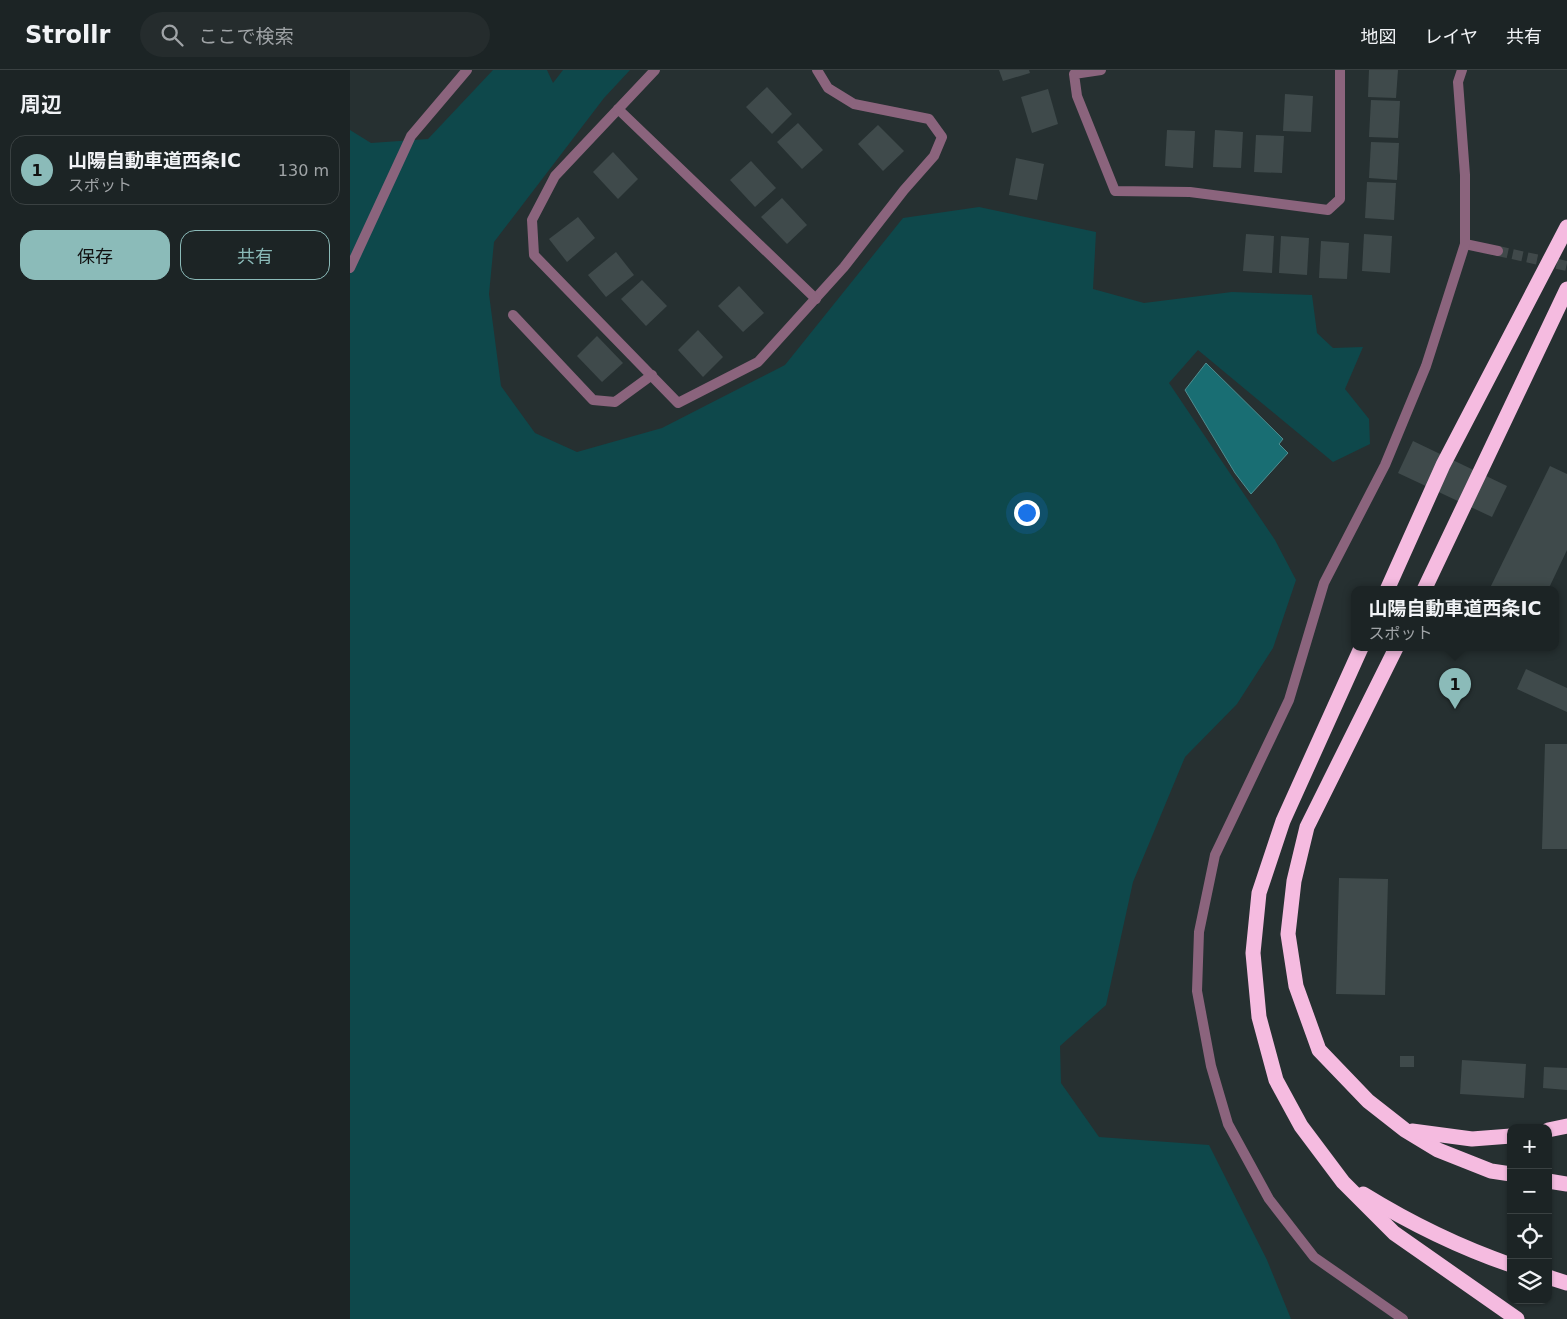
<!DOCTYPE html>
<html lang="ja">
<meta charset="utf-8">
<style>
:root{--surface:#1c2425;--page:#252c2d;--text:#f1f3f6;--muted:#a0a4a7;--line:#3a4142;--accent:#8bbbb9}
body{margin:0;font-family:"DejaVu Sans","Noto Sans JP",sans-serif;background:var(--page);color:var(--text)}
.controls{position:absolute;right:15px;bottom:15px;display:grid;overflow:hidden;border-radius:10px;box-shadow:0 1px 4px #0004}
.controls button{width:45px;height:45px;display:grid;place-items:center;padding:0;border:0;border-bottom:1px solid var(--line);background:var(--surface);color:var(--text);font:25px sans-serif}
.you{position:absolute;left:676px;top:442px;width:18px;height:18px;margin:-12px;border:4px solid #fff;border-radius:50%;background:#1a73e8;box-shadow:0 0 0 8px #1a73e833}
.badge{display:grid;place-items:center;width:32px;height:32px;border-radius:50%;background:var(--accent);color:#111;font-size:16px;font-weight:700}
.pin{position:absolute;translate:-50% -41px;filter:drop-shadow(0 1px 2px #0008)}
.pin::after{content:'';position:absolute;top:26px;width:18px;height:15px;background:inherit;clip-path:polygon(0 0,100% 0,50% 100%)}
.popup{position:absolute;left:1001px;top:516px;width:208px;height:65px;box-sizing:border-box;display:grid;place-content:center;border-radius:10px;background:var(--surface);filter:drop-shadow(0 1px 4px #0005);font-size:16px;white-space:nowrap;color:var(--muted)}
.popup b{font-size:19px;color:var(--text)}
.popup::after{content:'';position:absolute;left:50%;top:100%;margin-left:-10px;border:10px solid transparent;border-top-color:var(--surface)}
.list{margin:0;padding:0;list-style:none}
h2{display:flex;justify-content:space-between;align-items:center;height:65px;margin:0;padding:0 20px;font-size:21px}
h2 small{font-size:16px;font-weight:400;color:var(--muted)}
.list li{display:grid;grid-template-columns:32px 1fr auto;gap:15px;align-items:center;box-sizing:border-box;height:70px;margin:0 10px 10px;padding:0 10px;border:1px solid var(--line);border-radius:15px}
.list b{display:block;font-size:19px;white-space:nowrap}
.list p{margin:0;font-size:16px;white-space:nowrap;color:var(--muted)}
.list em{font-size:16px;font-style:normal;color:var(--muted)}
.actions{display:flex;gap:10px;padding:15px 20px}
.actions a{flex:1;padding:11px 0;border:1px solid var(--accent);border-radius:15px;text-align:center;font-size:18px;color:var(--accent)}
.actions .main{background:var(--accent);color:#111}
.icon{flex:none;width:28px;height:28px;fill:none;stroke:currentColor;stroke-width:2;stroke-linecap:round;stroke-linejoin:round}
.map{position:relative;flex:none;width:1217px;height:1249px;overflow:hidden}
header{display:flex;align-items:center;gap:30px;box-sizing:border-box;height:70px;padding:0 25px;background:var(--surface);border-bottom:1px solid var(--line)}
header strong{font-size:24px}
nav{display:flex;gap:28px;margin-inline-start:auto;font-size:18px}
.search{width:350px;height:45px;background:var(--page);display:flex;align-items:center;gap:12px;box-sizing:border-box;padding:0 18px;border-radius:28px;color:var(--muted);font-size:19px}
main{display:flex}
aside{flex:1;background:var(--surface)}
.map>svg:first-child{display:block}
.green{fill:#0e484b}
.water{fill:#196e73;stroke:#508e91}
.building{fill:#3f4a4b}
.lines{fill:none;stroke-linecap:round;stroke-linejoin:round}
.minor-tunnel{stroke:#40494a;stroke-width:10;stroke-dasharray:10 5;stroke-linecap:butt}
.minor{stroke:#8b647d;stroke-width:10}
.motorway{stroke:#f5bbe0;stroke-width:15}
</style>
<header>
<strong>Strollr</strong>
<div class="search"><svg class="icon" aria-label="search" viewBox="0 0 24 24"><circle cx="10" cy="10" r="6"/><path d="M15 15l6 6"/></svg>ここで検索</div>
<nav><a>地図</a><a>レイヤ</a><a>共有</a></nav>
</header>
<main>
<aside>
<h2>周辺<small></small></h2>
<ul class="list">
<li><span class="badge">1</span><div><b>山陽自動車道西条IC</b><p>スポット</p></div><em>130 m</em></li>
</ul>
<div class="actions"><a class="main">保存</a><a>共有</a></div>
</aside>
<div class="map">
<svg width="1217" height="1249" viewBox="0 0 1217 1249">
<rect width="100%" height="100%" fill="#263031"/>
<path class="green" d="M 143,0 L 197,0 L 203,13 L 213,0 L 280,0 L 254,28 L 144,172 L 139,224 L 151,316 L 185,363 L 227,382 L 312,358 L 435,295 L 553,148 L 629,137 L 746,162 L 743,219 L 794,233 L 882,222 L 962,225 L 967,263 L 983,278 L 1013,277 L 995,319 L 1019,349 L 1020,374 L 983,392 L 848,280 L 819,313 L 925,470 L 946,510 L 923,578 L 887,634 L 835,687 L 783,812 L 756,935 L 710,976 L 711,1013 L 749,1067 L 859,1075 L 917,1190 L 941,1249 L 0,1249 L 0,60 L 21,73 L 78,69 Z"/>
<path class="water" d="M 856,293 L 933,369 L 929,374 L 938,383 L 901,424 L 885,403 L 835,320 Z"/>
<g class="building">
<path d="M 649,0 L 679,0 L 680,3 L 653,11 Z"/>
<path d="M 1019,0 L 1048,0 L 1046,28 L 1018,27 Z"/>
<path d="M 417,17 L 442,44 L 422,64 L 396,37 Z"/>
<path d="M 698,19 L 708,54 L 682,63 L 671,27 Z"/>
<path d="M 935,24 L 963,26 L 961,62 L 933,61 Z"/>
<path d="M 1021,30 L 1050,31 L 1048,68 L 1019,67 Z"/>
<path d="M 448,53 L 473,80 L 452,99 L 427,72 Z"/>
<path d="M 528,55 L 554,81 L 533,101 L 508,74 Z"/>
<path d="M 817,60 L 845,61 L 843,98 L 815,96 Z"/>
<path d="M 865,60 L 893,62 L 891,98 L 863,97 Z"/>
<path d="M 906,65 L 934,66 L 932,103 L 904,102 Z"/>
<path d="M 1021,72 L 1049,73 L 1047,110 L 1019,108 Z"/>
<path d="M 263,82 L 288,109 L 268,129 L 243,102 Z"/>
<path d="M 666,88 L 694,94 L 687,130 L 659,125 Z"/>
<path d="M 401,91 L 426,118 L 405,137 L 380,110 Z"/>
<path d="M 1017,112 L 1046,113 L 1044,150 L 1015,148 Z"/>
<path d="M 432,128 L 457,155 L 437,174 L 411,147 Z"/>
<path d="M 228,147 L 245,168 L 217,192 L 199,169 Z"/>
<path d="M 896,164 L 924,166 L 922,203 L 893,201 Z"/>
<path d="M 1014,164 L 1042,166 L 1040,203 L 1012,201 Z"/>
<path d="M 931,166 L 959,168 L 957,205 L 929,203 Z"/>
<path d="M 971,171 L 999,173 L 997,209 L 969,208 Z"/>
<path d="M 266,182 L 284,205 L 256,227 L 238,205 Z"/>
<path d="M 292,210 L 317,236 L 296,256 L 271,229 Z"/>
<path d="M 389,216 L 414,243 L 393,262 L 368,236 Z"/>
<path d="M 348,260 L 373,287 L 353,307 L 328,280 Z"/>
<path d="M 247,266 L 273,293 L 252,312 L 227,286 Z"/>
<path d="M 1063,371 L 1157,416 L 1142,447 L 1048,403 Z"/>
<path d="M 1200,396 L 1217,404 L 1217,480 L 1198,520 L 1139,520 Z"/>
<path d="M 1176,599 L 1217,618 L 1217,642 L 1167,619 Z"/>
<path d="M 1195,674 L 1217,674 L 1217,779 L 1192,779 Z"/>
<path d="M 989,808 L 1038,809 L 1035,925 L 986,924 Z"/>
<rect x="1050" y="986" width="14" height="11"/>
<path d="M 1112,990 L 1176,994 L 1174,1028 L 1110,1024 Z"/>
<path d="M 1194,997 L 1217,998 L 1217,1020 L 1193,1018 Z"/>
</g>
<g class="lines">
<path class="minor-tunnel" d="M 1148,181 L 1217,196"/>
<g class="minor">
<path d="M 305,0 L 205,106 L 182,150 L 184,185 L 328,333 L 408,292 L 494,197 L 554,120 L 584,86 L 592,67 L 579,49 L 504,34 L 478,18 L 467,0"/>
<path d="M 751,0 L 724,4 L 727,26 L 765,121 L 840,122 L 978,140 L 990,129 L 990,0"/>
<path d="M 268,39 L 466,229"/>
<path d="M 1115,174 L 1148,181"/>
<path d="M 0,198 L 61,66 L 117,0"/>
<path d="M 163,245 L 243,330 L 265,332 L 302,305"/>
<path d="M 1053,1249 L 964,1187 L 919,1129 L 878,1054 L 861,996 L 847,921 L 849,862 L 865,785 L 939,630 L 974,513 L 1035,395 L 1076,296 L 1115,174 L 1115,105 L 1108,12 L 1112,0"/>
</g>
<g class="motorway">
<path d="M 1037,520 L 1093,395 L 1217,157"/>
<path d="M 1074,520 L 1217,219"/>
<path d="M 1011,578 L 933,751 L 909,823 L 903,883 L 909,947 L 926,1010 L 951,1056 L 993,1112 L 1044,1163 L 1167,1249"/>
<path d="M 1046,578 L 957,757 L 944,811 L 938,864 L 946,916 L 969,980 L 1018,1031 L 1055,1060 L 1088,1080 L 1141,1101 L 1161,1104"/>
<path d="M 1198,1060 L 1217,1056"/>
<path d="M 1062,1061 L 1122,1069 L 1161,1066"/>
<path d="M 1198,1111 L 1217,1114"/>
<path d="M 1013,1124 C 1060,1153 1109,1177 1161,1195"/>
<path d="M 1198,1207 L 1217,1213"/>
</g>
</g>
</svg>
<div class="controls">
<button>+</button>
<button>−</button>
<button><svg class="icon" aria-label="locate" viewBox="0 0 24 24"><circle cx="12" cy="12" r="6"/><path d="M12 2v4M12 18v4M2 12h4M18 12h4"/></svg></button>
<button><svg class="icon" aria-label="layers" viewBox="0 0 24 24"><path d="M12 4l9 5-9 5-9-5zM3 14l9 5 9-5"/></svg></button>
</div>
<div class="you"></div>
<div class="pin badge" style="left:1105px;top:639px">1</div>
<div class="popup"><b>山陽自動車道西条IC</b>スポット</div>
</div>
</main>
